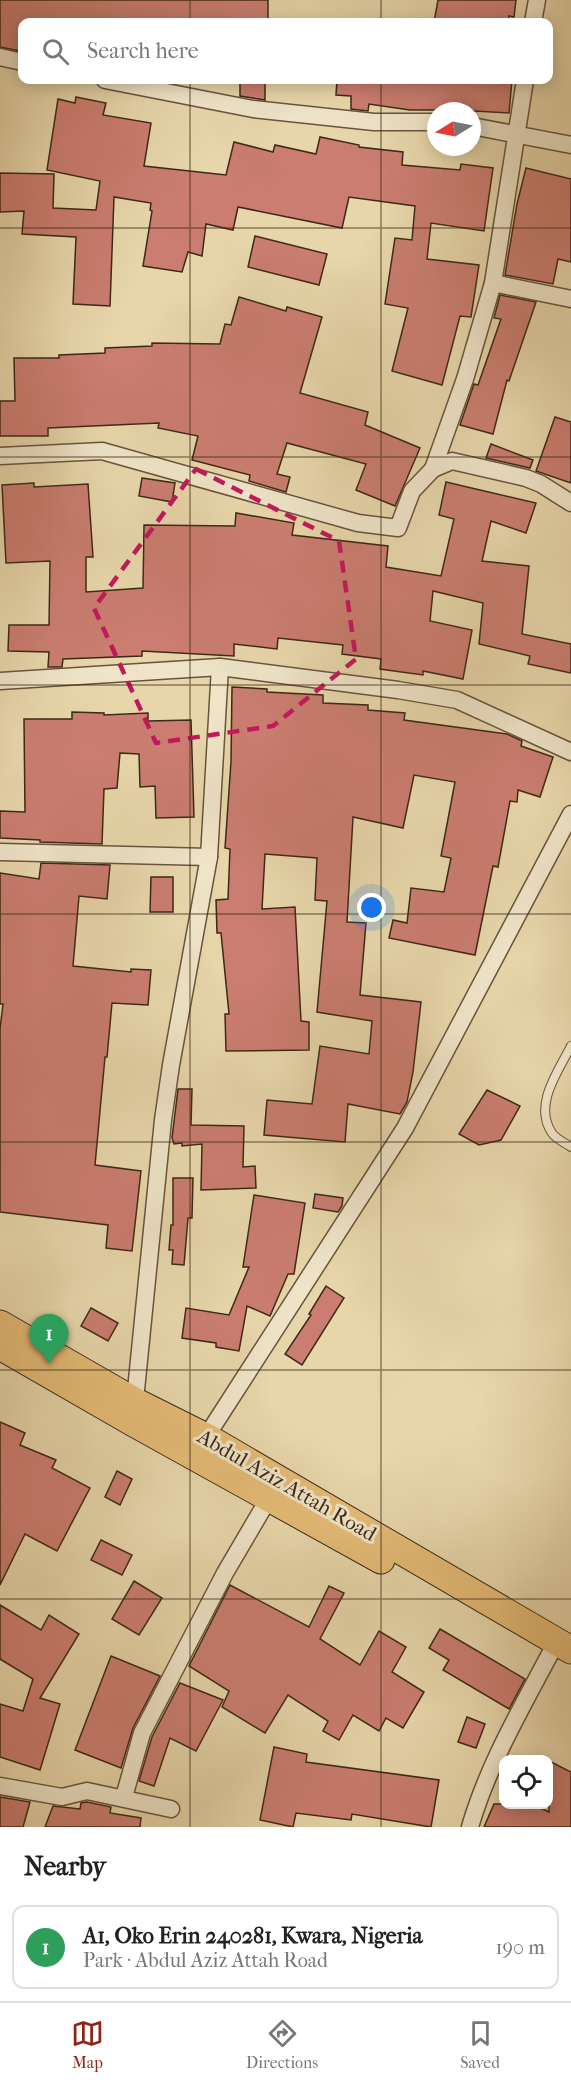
<!DOCTYPE html>
<meta charset="utf-8">
<style>
:root{--surface:#fff;--page:#f6f6f6;--text:#222;--muted:#767676;--line:#e0e0e0;--accent:#8f2418}
body{margin:0;font-family:"IM FELL French Canon",serif;background:var(--page);color:var(--text)}
.controls{position:absolute;right:18px;bottom:18px;display:grid;overflow:hidden;border-radius:12px;box-shadow:0 3px 15px #0003}
.controls button{width:54px;height:54px;display:grid;place-items:center;padding:0;border:0;border-bottom:2px solid var(--line);background:var(--surface);color:var(--text);font:30px sans-serif}
.compass{position:absolute;left:427px;top:102px;width:54px;height:54px;border-radius:50%;background:var(--surface);box-shadow:0 3px 15px #0003;rotate:260deg}
.you{position:absolute;left:372px;top:908px;width:21px;height:21px;margin:-15px;border:4px solid #fff;border-radius:50%;background:#1a73e8;box-shadow:0 0 0 9px #1a73e833}
.badge{display:grid;place-items:center;width:39px;height:39px;border-radius:50%;background:var(--accent);color:#fff;font-size:20px;font-weight:700}
.pin{position:absolute;translate:-50% -50px;filter:drop-shadow(0 2px 3px #0008)}
.pin::after{content:'';position:absolute;top:32px;width:21px;height:18px;background:inherit;clip-path:polygon(0 0,100% 0,50% 100%)}
.list{margin:0;padding:0;list-style:none}
h2{display:flex;justify-content:space-between;align-items:center;height:78px;margin:0;padding:0 24px;font-size:26px}
h2 small{font-size:20px;font-weight:400;color:var(--muted)}
.list li{display:grid;grid-template-columns:39px 1fr auto;gap:18px;align-items:center;box-sizing:border-box;height:84px;margin:0 12px 12px;padding:0 12px;border:2px solid var(--line);border-radius:12px}
.list b{display:block;font-size:22px;white-space:nowrap}
.list p{margin:0;font-size:20px;white-space:nowrap;color:var(--muted)}
.list em{font-size:20px;font-style:normal;color:var(--muted)}
.icon{flex:none;width:33px;height:33px;fill:none;stroke:currentColor;stroke-width:2;stroke-linecap:round;stroke-linejoin:round}
.map{position:relative;flex:none;width:571px;height:1827px;overflow:hidden}
.search{position:absolute;background:var(--surface);box-shadow:0 3px 15px #0003;left:18px;right:18px;top:18px;height:66px;display:flex;align-items:center;gap:15px;box-sizing:border-box;padding:0 21px;border-radius:12px;color:var(--muted);font-size:22px}
.sheet{height:174px;background:var(--surface)}
nav{display:flex;justify-content:space-around;align-items:center;box-sizing:border-box;height:84px;border-top:2px solid var(--line);background:var(--surface);font-size:16px;color:var(--muted)}
nav a{display:grid;justify-items:center;gap:3px}
nav .on{color:var(--accent)}
.map>svg:first-child{display:block}
.building{fill:#ca7d70;stroke:#3d2917;stroke-width:1.5}
.lines{fill:none;stroke-linecap:round;stroke-linejoin:round}
.service-casing{stroke:#68543c;stroke-width:10}
.minor-casing{stroke:#68543c;stroke-width:19}
.trunk-casing{stroke:#3d2917;stroke-width:29}
.service{stroke:#efe4c8;stroke-width:8}
.minor{stroke:#efe4c8;stroke-width:16}
.trunk{stroke:#e4bb75;stroke-width:27}
.marked{fill:none;stroke:#c2185b;stroke-width:4.5;stroke-dasharray:12 8;stroke-linejoin:round}
.grid{fill:none;stroke:#3d2917;stroke-width:1.5;stroke-opacity:0.55}
.labels{text-anchor:middle;dominant-baseline:central;stroke-width:6;stroke-linejoin:round;paint-order:stroke}
.street-label{font-size:21px;fill:#3d2917;stroke:#efe4c8}
</style>
<div class="map">
<svg width="571" height="1827" viewBox="0 0 571 1827">
<rect width="100%" height="100%" fill="#e7d6aa"/>
<filter id="stains"><feTurbulence type="fractalNoise" baseFrequency=".00333" numOctaves="4"/><feColorMatrix values="0 0 0 0 .2 0 0 0 0 .09 0 0 0 0 .02 0 0 0 .5 -.17"/></filter>
<radialGradient id="worn" r=".72"><stop offset=".6" stop-color="#630" stop-opacity="0"/><stop offset="1" stop-color="#630" stop-opacity=".3"/></radialGradient>
<g class="building">
<path d="M 0,0 L 268,0 L 268,22 L 22,22 L 20,51 L 0,47 Z"/>
<path d="M 438,0 L 516,0 L 514,17 L 509,16 L 508,22 L 434,22 Z"/>
<path d="M 240,80 L 265,80 L 265,100 L 240,96 Z"/>
<path d="M 337,80 L 512,80 L 509,113 L 456,110 L 410,110 L 369,104 L 368,111 L 351,109 L 351,96 L 336,95 Z"/>
<path d="M 76,97 L 106,103 L 103,115 L 151,123 L 144,166 L 226,175 L 234,142 L 273,152 L 275,145 L 316,154 L 320,137 L 359,145 L 359,147 L 403,152 L 402,165 L 460,170 L 461,164 L 493,168 L 484,231 L 431,223 L 427,259 L 479,265 L 471,317 L 460,316 L 442,385 L 392,371 L 408,308 L 385,304 L 395,238 L 412,240 L 415,206 L 349,197 L 342,228 L 238,207 L 233,230 L 206,224 L 202,256 L 188,252 L 182,272 L 143,266 L 152,211 L 150,210 L 151,203 L 114,197 L 110,306 L 73,304 L 76,237 L 22,234 L 24,211 L 0,212 L 0,173 L 54,174 L 53,208 L 96,210 L 100,181 L 47,170 L 58,99 L 75,103 Z"/>
<path d="M 526,168 L 571,179 L 571,262 L 558,259 L 553,284 L 505,275 L 517,204 Z"/>
<path d="M 255,236 L 327,254 L 319,285 L 248,267 Z"/>
<path d="M 500,295 L 536,302 L 509,381 L 507,380 L 493,434 L 460,425 L 474,384 L 478,385 L 501,319 L 494,318 Z"/>
<path d="M 239,297 L 286,311 L 287,307 L 322,317 L 300,393 L 368,412 L 365,425 L 420,448 L 395,506 L 356,490 L 366,464 L 287,443 L 277,474 L 290,477 L 286,492 L 249,481 L 250,475 L 192,460 L 198,436 L 158,428 L 159,423 L 48,428 L 48,436 L 0,436 L 0,401 L 15,401 L 14,358 L 59,358 L 59,355 L 105,353 L 105,348 L 152,346 L 152,343 L 220,344 L 225,324 L 231,325 Z"/>
<path d="M 555,417 L 571,422 L 571,483 L 536,471 Z"/>
<path d="M 491,444 L 533,460 L 530,468 L 486,458 Z"/>
<path d="M 142,478 L 175,483 L 172,502 L 139,496 Z"/>
<path d="M 446,482 L 536,503 L 526,533 L 491,521 L 482,561 L 529,566 L 522,634 L 571,644 L 571,673 L 528,664 L 530,656 L 479,644 L 483,603 L 433,591 L 430,621 L 472,630 L 463,679 L 423,671 L 423,675 L 380,669 L 381,659 L 342,654 L 343,645 L 278,638 L 277,649 L 234,644 L 234,656 L 142,651 L 142,656 L 63,659 L 62,667 L 48,667 L 49,652 L 8,651 L 9,625 L 49,625 L 50,561 L 6,563 L 2,485 L 34,483 L 34,487 L 88,484 L 93,557 L 86,557 L 86,592 L 143,588 L 144,525 L 235,526 L 236,513 L 294,523 L 292,535 L 388,546 L 386,567 L 441,576 L 454,519 L 439,515 Z"/>
<path d="M 232,687 L 267,689 L 267,692 L 323,695 L 323,703 L 368,705 L 368,710 L 405,713 L 404,720 L 507,734 L 522,741 L 521,746 L 553,757 L 540,797 L 518,790 L 517,802 L 510,801 L 498,867 L 493,866 L 475,955 L 389,938 L 393,920 L 407,923 L 411,888 L 444,892 L 451,858 L 441,856 L 455,782 L 414,775 L 403,828 L 353,817 L 347,922 L 366,923 L 360,995 L 421,1002 L 413,1072 L 407,1102 L 400,1114 L 348,1104 L 345,1142 L 264,1135 L 267,1100 L 312,1104 L 320,1046 L 369,1054 L 372,1021 L 317,1012 L 327,901 L 315,900 L 317,858 L 265,854 L 262,909 L 295,907 L 301,1021 L 309,1022 L 309,1050 L 226,1051 L 225,1014 L 229,1014 L 221,933 L 217,933 L 216,900 L 228,899 L 230,849 L 225,848 L 231,762 Z"/>
<path d="M 72,712 L 104,713 L 104,715 L 148,713 L 148,721 L 191,720 L 194,817 L 156,818 L 155,786 L 140,787 L 139,754 L 120,753 L 117,788 L 104,789 L 102,844 L 40,842 L 40,840 L 0,838 L 0,811 L 25,812 L 24,719 L 72,719 Z"/>
<path d="M 41,863 L 110,865 L 107,899 L 79,896 L 73,966 L 131,972 L 131,969 L 151,970 L 148,1005 L 112,1003 L 107,1057 L 105,1057 L 95,1165 L 141,1171 L 132,1251 L 106,1248 L 108,1225 L 0,1212 L 0,1029 L 3,1004 L 0,1004 L 0,873 L 39,879 Z"/>
<path d="M 151,877 L 173,877 L 173,912 L 150,912 Z"/>
<path d="M 178,1089 L 192,1089 L 191,1125 L 244,1126 L 243,1167 L 255,1166 L 256,1188 L 201,1190 L 202,1144 L 182,1146 L 182,1143 L 174,1144 L 172,1138 Z"/>
<path d="M 487,1090 L 520,1106 L 501,1140 L 479,1145 L 459,1134 Z"/>
<path d="M 173,1178 L 193,1178 L 192,1218 L 188,1218 L 184,1265 L 172,1264 L 173,1250 L 169,1250 L 171,1225 L 173,1225 Z"/>
<path d="M 315,1194 L 343,1198 L 342,1206 L 338,1212 L 313,1208 Z"/>
<path d="M 254,1195 L 305,1203 L 294,1274 L 288,1274 L 270,1316 L 247,1306 L 239,1351 L 216,1347 L 216,1343 L 182,1338 L 186,1308 L 229,1315 L 249,1267 L 243,1267 Z"/>
<path d="M 326,1286 L 344,1298 L 302,1365 L 285,1354 L 311,1315 L 309,1314 Z"/>
<path d="M 91,1308 L 118,1323 L 108,1341 L 81,1326 Z"/>
<path d="M 0,1422 L 25,1433 L 20,1445 L 56,1460 L 52,1468 L 90,1488 L 57,1551 L 25,1534 L 0,1585 Z"/>
<path d="M 117,1471 L 132,1479 L 120,1505 L 105,1497 Z"/>
<path d="M 101,1540 L 132,1555 L 122,1575 L 91,1560 Z"/>
<path d="M 134,1581 L 162,1598 L 139,1635 L 112,1619 Z"/>
<path d="M 230,1585 L 309,1627 L 329,1586 L 344,1593 L 320,1639 L 360,1665 L 379,1631 L 406,1647 L 392,1672 L 424,1692 L 403,1728 L 386,1718 L 379,1731 L 353,1715 L 339,1740 L 323,1731 L 328,1721 L 288,1695 L 265,1733 L 222,1707 L 229,1691 L 189,1666 Z"/>
<path d="M 0,1605 L 41,1630 L 49,1615 L 79,1634 L 40,1698 L 60,1704 L 40,1770 L 0,1757 L 0,1704 L 23,1711 L 33,1679 L 0,1659 Z"/>
<path d="M 440,1629 L 525,1679 L 509,1709 L 443,1670 L 449,1660 L 429,1648 Z"/>
<path d="M 111,1656 L 160,1676 L 133,1728 L 121,1768 L 75,1750 Z"/>
<path d="M 180,1683 L 223,1700 L 196,1751 L 170,1738 L 154,1786 L 139,1781 L 152,1737 Z"/>
<path d="M 467,1717 L 485,1724 L 476,1748 L 458,1742 Z"/>
<path d="M 274,1747 L 307,1754 L 306,1762 L 439,1780 L 431,1827 L 352,1814 L 351,1820 L 296,1813 L 293,1827 L 260,1820 Z"/>
<path d="M 549,1761 L 571,1772 L 571,1827 L 484,1827 L 494,1804 L 532,1804 L 549,1812 Z"/>
<path d="M 0,1797 L 30,1802 L 23,1827 L 0,1827 Z"/>
<path d="M 87,1802 L 111,1807 L 110,1813 L 141,1818 L 140,1827 L 45,1827 L 53,1806 L 80,1809 L 81,1803 Z"/>
</g>
<g class="lines">
<defs>
<path id="service" d="M 571,1046 C 558,1072 533,1105 552,1133 C 556,1139 565,1143 571,1147"/>
<g id="minor">
<path d="M 533,22 L 537,0"/>
<path d="M 0,57 L 22,62"/>
<path d="M 105,80 L 253,109 L 374,122 L 436,122"/>
<path d="M 472,126 L 571,145"/>
<path d="M 493,283 L 571,299"/>
<path d="M 0,456 L 102,451 L 358,523 L 398,528 L 412,491 L 433,469 L 452,461 L 526,478 L 541,484 L 571,503"/>
<path d="M 433,469 L 465,379 L 493,283 L 525,80"/>
<path d="M 0,681 L 220,667 L 398,690 L 457,700 L 571,752"/>
<path d="M 0,852 L 209,857"/>
<path d="M 134,1410 L 163,1120 L 171,1065 L 209,857 L 220,667"/>
<path d="M 206,1437 L 405,1128 L 571,814"/>
<path d="M 0,1786 L 62,1797 L 87,1791 L 171,1809"/>
<path d="M 124,1797 L 142,1733 L 225,1573 L 269,1498"/>
<path d="M 470,1827 C 488,1765 521,1709 551,1652"/>
</g>
<g id="trunk">
<path d="M 0,1324 L 136,1402 L 206,1437 L 571,1650"/>
<path d="M 0,1346 L 132,1422 L 381,1560"/>
</g>
</defs>
<use href="#service" class="service-casing"/>
<use href="#minor" class="minor-casing"/>
<use href="#trunk" class="trunk-casing"/>
<use href="#service" class="service"/>
<use href="#minor" class="minor"/>
<use href="#trunk" class="trunk"/>
</g>
<path class="marked" d="M 196,469 L 339,541 L 356,659 L 273,726 L 156,743 L 94,608 Z"/>
<path class="grid" d="M 190,0 L 190,22M 381,0 L 381,22M 190,80 L 190,1827M 381,80 L 381,1827M 0,228 L 571,228M 0,457 L 571,457M 0,685 L 571,685M 0,914 L 571,914M 0,1142 L 571,1142M 0,1370 L 571,1370M 0,1599 L 571,1599"/>
<g class="labels">
<g class="street-label">
<text transform="translate(287 1485) rotate(30)">Abdul Aziz Attah Road</text>
</g>
</g>
<rect width="100%" height="100%" filter="url(#stains)"/>
<rect width="100%" height="100%" fill="url(#worn)"/>
</svg>
<div class="controls">
<button><svg class="icon" aria-label="locate" viewBox="0 0 24 24"><circle cx="12" cy="12" r="6"/><path d="M12 2v4M12 18v4M2 12h4M18 12h4"/></svg></button>
</div>
<svg class="compass" viewBox="-18 -18 36 36"><path d="M0-13l5 13h-10z" fill="#e53935"/><path d="M0 13l5-13h-10z" fill="#767676"/></svg>
<div class="you"></div>
<div class="pin badge" style="left:49px;top:1364px;background:#2e9e5b">1</div>
<div class="search"><svg class="icon" aria-label="search" viewBox="0 0 24 24"><circle cx="10" cy="10" r="6"/><path d="M15 15l6 6"/></svg>Search here</div>
</div>
<section class="sheet">
<h2>Nearby<small></small></h2>
<ul class="list">
<li><span class="badge" style="background:#2e9e5b">1</span><div><b>A1, Oko Erin 240281, Kwara, Nigeria</b><p>Park · Abdul Aziz Attah Road</p></div><em>190 m</em></li>
</ul>
</section>
<nav>
<a class="on"><svg class="icon" aria-label="map" viewBox="0 0 24 24"><path d="M3 6l6-2 6 2 6-2v14l-6 2-6-2-6 2zM9 4v14M15 6v14"/></svg>Map</a>
<a><svg class="icon" aria-label="directions" viewBox="0 0 24 24"><path d="M12 3l9 9-9 9-9-9zM9 14v-3h6M13 9l2 2-2 2"/></svg>Directions</a>
<a><svg class="icon" aria-label="saved" viewBox="0 0 24 24"><path d="M7 4h10v16l-5-4-5 4z"/></svg>Saved</a>
</nav>
